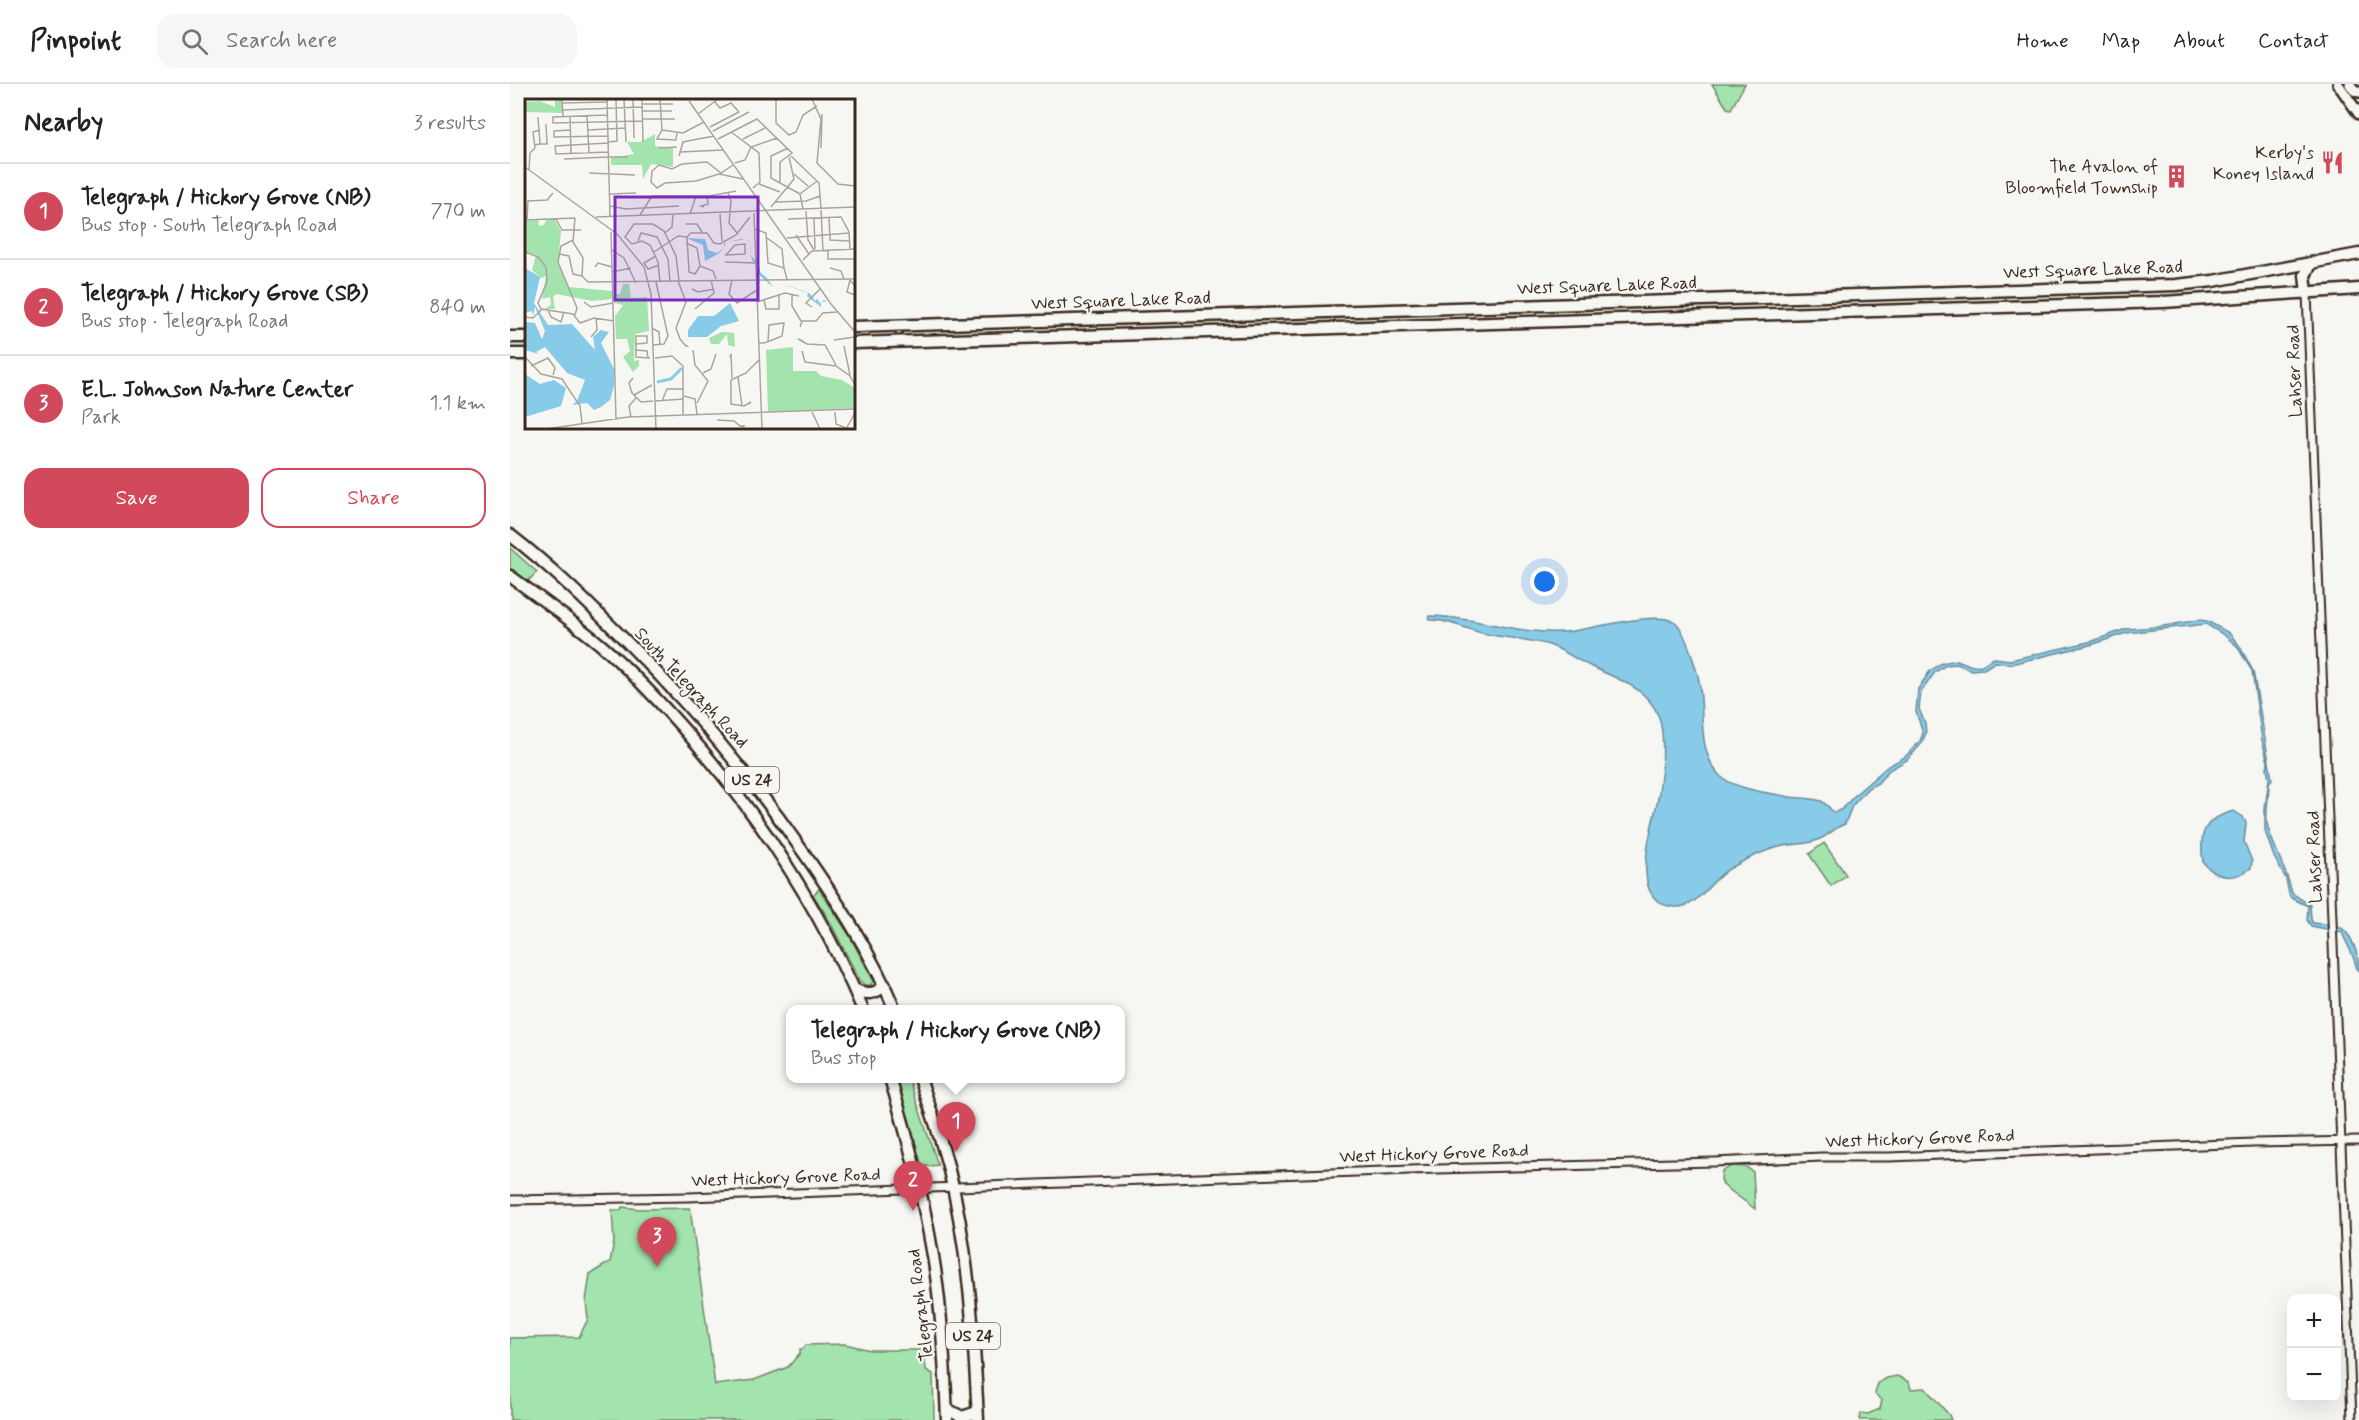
<!DOCTYPE html>
<meta charset="utf-8">
<style>
:root{--surface:#fff;--page:#f6f6f6;--text:#222;--muted:#767676;--line:#e0e0e0;--accent:#d1495b}
body{margin:0;font-family:Mynerve,sans-serif;background:var(--page);color:var(--text)}
.controls{position:absolute;right:18px;bottom:18px;display:grid;overflow:hidden;border-radius:12px;box-shadow:0 6px 24px #0002}
.controls button{width:54px;height:54px;display:grid;place-items:center;padding:0;border:0;border-bottom:2px solid var(--line);background:var(--surface);color:var(--text);font:30px sans-serif}
.you{position:absolute;left:1035px;top:498px;width:21px;height:21px;margin:-15px;border:4px solid #fff;border-radius:50%;background:#1a73e8;box-shadow:0 0 0 9px #1a73e833}
.badge{display:grid;place-items:center;width:39px;height:39px;border-radius:50%;background:var(--accent);color:#fff;font-size:20px;font-weight:700}
.pin{position:absolute;translate:-50% -50px;filter:drop-shadow(0 2px 3px #0008)}
.pin::after{content:'';position:absolute;top:32px;width:21px;height:18px;background:inherit;clip-path:polygon(0 0,100% 0,50% 100%)}
.popup{position:absolute;left:276px;top:921px;width:339px;height:78px;box-sizing:border-box;display:grid;place-content:center;border-radius:12px;background:var(--surface);filter:drop-shadow(0 2px 4px #0005);font-size:20px;white-space:nowrap;color:var(--muted)}
.popup b{font-size:22px;color:var(--text)}
.popup::after{content:'';position:absolute;left:50%;top:100%;margin-left:-12px;border:12px solid transparent;border-top-color:var(--surface)}
.list{margin:0;padding:0;list-style:none}
h2{display:flex;justify-content:space-between;align-items:center;height:78px;margin:0;padding:0 24px;font-size:26px}
h2 small{font-size:20px;font-weight:400;color:var(--muted)}
.list li{display:grid;grid-template-columns:39px 1fr auto;gap:18px;align-items:center;box-sizing:border-box;height:96px;padding:0 24px;border-top:2px solid var(--line)}
.list b{display:block;font-size:22px;white-space:nowrap}
.list p{margin:0;font-size:20px;white-space:nowrap;color:var(--muted)}
.list em{font-size:20px;font-style:normal;color:var(--muted)}
.actions{display:flex;gap:12px;padding:18px 24px}
.actions a{flex:1;padding:14px 0;border:2px solid var(--accent);border-radius:18px;text-align:center;font-size:21px;color:var(--accent)}
.actions .main{background:var(--accent);color:#fff}
.icon{flex:none;width:33px;height:33px;fill:none;stroke:currentColor;stroke-width:2;stroke-linecap:round;stroke-linejoin:round}
.map{position:relative;flex:none;width:1849px;height:1336px;overflow:hidden}
header{display:flex;align-items:center;gap:36px;box-sizing:border-box;height:84px;padding:0 30px;background:var(--surface);border-bottom:2px solid var(--line)}
header strong{font-size:28px}
nav{display:flex;gap:33px;margin-inline-start:auto;font-size:21px}
.search{width:420px;height:54px;background:var(--page);display:flex;align-items:center;gap:15px;box-sizing:border-box;padding:0 21px;border-radius:18px;color:var(--muted);font-size:22px}
main{display:flex}
aside{flex:1;background:var(--surface)}
.map>svg:first-child{display:block}
.green{fill:#a3e4ae;stroke:#6f8766;stroke-width:1.5}
.water{fill:#88cbe9;stroke:#698b98;stroke-width:1.5}
.lines{fill:none;stroke-linecap:round;stroke-linejoin:round}
.minor-casing{stroke:#3b2a1e;stroke-width:11}
.major-casing{stroke:#3b2a1e;stroke-width:14}
.highway-casing{stroke:#3b2a1e;stroke-width:15}
.minor{stroke:#f6f6f2;stroke-width:7}
.major{stroke:#f6f6f2;stroke-width:9}
.highway{stroke:#f6f6f2;stroke-width:10}
.labels{text-anchor:middle;dominant-baseline:central;stroke-width:4.5;stroke-linejoin:round;paint-order:stroke}
.shield{fill:#f6f6f2;stroke:#73675e;stroke-width:1.5}
.shield-label{font-size:16px;font-weight:bold;fill:#3b2a1e}
.poi-label{font-size:18px;fill:#3b2a1e;stroke:#f6f6f2;text-anchor:end}
.street-label{font-size:18px;fill:#3b2a1e;stroke:#f6f6f2}
.inset-river{fill:none;stroke:#88cbe9;stroke-width:3}
.inset-road{fill:none;stroke:#aba49d;stroke-width:1.5}
.view{fill:#7b2cbf;fill-opacity:0.15;stroke:#7b2cbf;stroke-width:3}
.inset-edge{fill:none;stroke:#3b2a1e;stroke-width:3}
</style>
<header>
<strong>Pinpoint</strong>
<div class="search"><svg class="icon" aria-label="search" viewBox="0 0 24 24"><circle cx="10" cy="10" r="6"/><path d="M15 15l6 6"/></svg>Search here</div>
<nav><a>Home</a><a>Map</a><a>About</a><a>Contact</a></nav>
</header>
<main>
<aside>
<h2>Nearby<small>3 results</small></h2>
<ul class="list">
<li><span class="badge">1</span><div><b>Telegraph / Hickory Grove (NB)</b><p>Bus stop · South Telegraph Road</p></div><em>770 m</em></li>
<li><span class="badge">2</span><div><b>Telegraph / Hickory Grove (SB)</b><p>Bus stop · Telegraph Road</p></div><em>840 m</em></li>
<li><span class="badge">3</span><div><b>E.L. Johnson Nature Center</b><p>Park</p></div><em>1.1 km</em></li>
</ul>
<div class="actions"><a class="main">Save</a><a>Share</a></div>
</aside>
<div class="map">
<svg width="1849" height="1336" viewBox="0 0 1849 1336">
<rect width="100%" height="100%" fill="#f6f6f2"/>
<filter id="ink" filterUnits="userSpaceOnUse"><feTurbulence type="fractalNoise" baseFrequency=".0167" numOctaves="2"/><feDisplacementMap in="SourceGraphic" scale="12" xChannelSelector="R" yChannelSelector="G"/><feConvolveMatrix kernelMatrix="1 2 1 2 8 2 1 2 1" color-interpolation-filters="sRGB"/></filter>
<g filter="url(#ink)">
<g class="green">
<path d="M 1202,0 L 1235,0 L 1221,25 L 1217,24 Z"/>
<path d="M 0,464 L 27,488 L 18,497 L 0,484 Z"/>
<path d="M 1314,759 L 1336,791 L 1321,802 L 1299,770 Z"/>
<path d="M 309,805 L 338,849 L 363,896 L 361,901 L 355,901 L 350,897 L 318,834 L 303,811 Z"/>
<path d="M 385,995 L 399,995 L 428,1081 L 411,1083 Z"/>
<path d="M 1222,1082 L 1236,1083 L 1243,1088 L 1245,1125 L 1213,1101 L 1211,1095 L 1212,1087 Z"/>
<path d="M 112,1123 L 130,1125 L 180,1124 L 205,1301 L 244,1296 L 278,1283 L 290,1269 L 290,1265 L 293,1265 L 296,1261 L 335,1260 L 360,1266 L 414,1266 L 416,1286 L 423,1290 L 424,1336 L 0,1336 L 0,1254 L 69,1253 L 78,1235 L 76,1217 L 80,1190 L 100,1178 L 104,1158 L 102,1126 L 111,1126 Z"/>
<path d="M 1387,1292 L 1399,1298 L 1401,1305 L 1415,1304 L 1439,1331 L 1441,1336 L 1350,1336 L 1351,1329 L 1358,1330 L 1370,1325 L 1372,1316 L 1365,1310 L 1368,1299 L 1377,1294 Z"/>
</g>
<g class="water">
<path d="M 919,532 C 965,532 1019,554 1063,547 C 1085,544 1149,527 1165,538 C 1174,544 1185,581 1188,592 C 1196,625 1185,665 1210,692 C 1222,704 1258,709 1275,712 C 1286,715 1299,713 1311,717 C 1316,719 1320,725 1324,729 L 1332,725 L 1347,709 L 1378,682 L 1395,673 L 1410,657 L 1413,649 L 1406,628 L 1408,605 L 1420,587 L 1432,579 L 1447,576 L 1462,582 L 1472,581 L 1484,574 L 1500,576 L 1583,557 L 1616,545 L 1647,543 L 1689,536 L 1697,537 L 1719,549 L 1729,561 L 1743,587 L 1762,695 L 1759,700 C 1759,714 1754,734 1759,747 C 1766,768 1777,787 1782,809 L 1800,821 L 1801,835 L 1803,839 C 1810,840 1820,840 1827,842 C 1843,847 1849,874 1849,888 C 1845,883 1846,879 1843,873 C 1840,864 1835,857 1832,848 L 1801,842 L 1797,836 L 1798,822 L 1781,814 L 1779,810 L 1776,795 L 1764,773 L 1755,747 L 1755,724 L 1759,695 L 1757,684 L 1758,678 L 1752,656 L 1742,587 L 1727,562 L 1714,551 L 1696,540 L 1616,549 L 1584,560 L 1501,580 L 1485,578 L 1474,585 L 1461,586 L 1447,580 L 1436,581 L 1425,588 L 1411,608 L 1409,625 L 1415,639 L 1416,649 L 1412,659 L 1397,676 L 1379,686 L 1368,699 L 1358,704 L 1342,722 L 1335,740 C 1323,744 1317,754 1305,757 C 1293,761 1280,760 1269,763 C 1252,767 1233,777 1219,785 C 1200,796 1189,824 1165,823 C 1113,820 1146,735 1149,708 C 1152,688 1156,649 1148,631 C 1137,603 1105,594 1080,582 C 1066,576 1054,566 1039,561 C 1017,555 994,554 972,549 C 956,545 936,535 920,536 Z"/>
<path d="M 1724,727 L 1733,733 L 1736,739 L 1734,758 L 1742,777 L 1741,784 C 1724,797 1706,795 1693,778 C 1689,749 1693,735 1724,727 Z"/>
</g>
<g class="lines">
<defs>
<g id="minor">
<path d="M 1797,209 L 1842,1336"/>
<path d="M 0,1116 L 178,1113 L 927,1085 L 1204,1078 L 1312,1073 L 1379,1073 L 1743,1059 L 1849,1057"/>
</g>
<g id="major">
<path d="M 1828,0 L 1849,30"/>
<path d="M 1840,0 L 1844,6 L 1849,8"/>
</g>
<g id="highway">
<path d="M 1797,209 L 1795,191 L 1802,179"/>
<path d="M 344,243 L 1666,201 L 1703,197 L 1849,170"/>
<path d="M 0,253 L 16,253"/>
<path d="M 344,259 L 1653,218 L 1849,205"/>
<path d="M 0,270 L 16,270"/>
<path d="M 0,451 C 43,484 80,521 118,559 C 184,625 243,695 296,772 C 330,821 362,870 385,926"/>
<path d="M 0,492 C 31,515 62,537 91,561 C 120,586 146,614 171,642 C 248,728 308,820 353,926"/>
<path d="M 344,905 C 356,911 365,911 375,901"/>
<path d="M 380,994 C 398,1053 413,1112 423,1172 C 432,1226 435,1281 437,1336"/>
<path d="M 410,994 C 420,1023 430,1052 438,1082 C 459,1165 464,1251 468,1336"/>
<path d="M 437,1325 L 452,1333 L 467,1328"/>
</g>
</defs>
<use href="#minor" class="minor-casing"/>
<use href="#major" class="major-casing"/>
<use href="#highway" class="highway-casing"/>
<use href="#minor" class="minor"/>
<use href="#major" class="major"/>
<use href="#highway" class="highway"/>
</g>
</g>
<defs>
<symbol id="restaurant-bare" viewBox="-9 -9 18 18"><path d="M-5-6h1v4h1v-4h1v4h1v-4h1v5L-1.5 .5V6h-2V.5L-5-1ZM5-6V6H3V1.5H1.5Q1.5-4 5-6Z" fill="#d1495b" stroke="#f6f6f2" stroke-width="2.5" paint-order="stroke"/></symbol>
<symbol id="building-bare" viewBox="-9 -9 18 18"><path d="M-4-6H4V6H1V3H-1V6H-4ZM-2.5-4.3h1.7v1.8h-1.7ZM.8-4.3h1.7v1.8H.8ZM-2.5-1h1.7V.8h-1.7ZM.8-1h1.7V.8H.8Z" fill="#d1495b" stroke="#f6f6f2" stroke-width="2.5" paint-order="stroke"/></symbol>
</defs>
<g fill-rule="evenodd">
<use href="#restaurant-bare" x="1806" y="62" width="33" height="33"/>
<use href="#building-bare" x="1650" y="76" width="33" height="33"/>
</g>
<g class="labels">
<g class="shield">
<rect x="215" y="683" width="54" height="26" rx="4.5"/>
<rect x="436" y="1239" width="54" height="26" rx="4.5"/>
</g>
<g class="shield-label">
<text x="242" y="696">US 24</text>
<text x="463" y="1252">US 24</text>
</g>
<g class="poi-label">
<text x="1804" y="69">Kerby's<tspan x="1804" dy="21">Koney Island</tspan></text>
<text x="1648" y="83">The Avalon of<tspan x="1648" dy="21">Bloomfield Township</tspan></text>
</g>
<g class="street-label">
<text transform="translate(1583 186) rotate(-2)">West Square Lake Road</text>
<text transform="translate(1097 202) rotate(-2)">West Square Lake Road</text>
<text transform="translate(611 217) rotate(-2)">West Square Lake Road</text>
<text transform="translate(1785 287) rotate(-92)">Lahser Road</text>
<text transform="translate(181 604) rotate(47)">South Telegraph Road</text>
<text transform="translate(1805 773) rotate(-92)">Lahser Road</text>
<text transform="translate(1410 1055) rotate(-2)">West Hickory Grove Road</text>
<text transform="translate(924 1070) rotate(-2)">West Hickory Grove Road</text>
<text transform="translate(276 1094) rotate(-2)">West Hickory Grove Road</text>
<text transform="translate(411 1221) rotate(-97)">Telegraph Road</text>
</g>
</g>
<g transform="translate(15 15)">
<rect width="330" height="330" fill="#f6f6f2"/>
<path d="M 30,0 L 37,0 L 37,14 L 0,13 L 0,3 L 15,2 L 30,8 ZM 130,35 L 130,47 L 148,49 L 148,68 L 126,65 L 118,80 L 117,66 L 86,66 L 86,59 L 109,55 L 102,43 L 116,43 ZM 13,121 L 14,127 L 19,126 L 21,121 L 30,121 L 36,132 L 33,164 L 44,188 L 87,192 L 87,200 L 67,202 L 31,195 L 28,198 L 30,210 L 19,210 L 26,206 L 25,198 L 17,200 L 21,177 L 16,179 L 7,171 L 11,156 L 0,153 L 0,122 ZM 98,185 L 104,185 L 106,199 L 122,198 L 124,232 L 110,235 L 109,262 L 114,261 L 114,267 L 108,273 L 98,258 L 105,252 L 102,240 L 91,240 L 90,217 L 98,206 L 89,204 L 89,195 L 95,195 ZM 197,233 L 209,234 L 210,248 L 203,246 L 202,235 L 194,245 L 186,245 L 184,239 ZM 268,248 L 268,272 L 291,272 L 296,277 L 317,281 L 330,289 L 330,309 L 243,313 L 241,251 Z" fill="#a3e4ae"/>
<path d="M 161,139 L 180,140 L 183,151 L 192,154 L 199,149 L 199,145 L 201,143 L 204,143 L 215,140 L 221,140 L 223,141 L 225,143 L 226,150 L 226,156 L 233,165 L 235,169 L 235,173 L 242,179 L 248,188 L 260,186 L 264,187 L 284,194 L 288,198 L 290,202 L 292,200 L 295,204 L 299,201 L 302,202 L 296,203 L 296,208 L 282,197 L 283,194 L 260,186 L 248,188 L 233,175 L 234,169 L 227,161 L 226,156 L 225,143 L 221,140 L 204,143 L 201,143 L 199,149 L 193,155 L 180,162 L 178,146 ZM 0,169 L 15,178 L 9,204 L 23,226 L 47,225 L 70,251 L 68,238 L 76,231 L 84,233 L 76,244 L 89,270 L 89,287 L 85,301 L 76,308 L 69,311 L 62,304 L 47,306 L 52,302 L 60,281 L 42,274 L 20,248 L 11,253 L 14,255 L 0,251 L 0,223 L 10,224 L 17,240 L 20,232 L 10,208 L 8,217 L 7,212 L 0,214 ZM 205,204 L 214,222 L 196,227 L 182,238 L 163,238 L 163,231 L 173,217 L 189,217 ZM 0,275 L 15,285 L 29,281 L 41,289 L 36,307 L 0,318 Z" fill="#88cbe9"/>
<path class="inset-river" d="M 132,283 L 146,280 L 157,269"/>
<path class="inset-road" d="M 37,0 L 38,18M 82,0 L 85,118M 99,0 L 101,43M 108,0 L 109,39M 117,0 L 118,43M 135,0 L 137,31 L 132,40 L 151,41 L 152,34M 251,0 L 251,24 L 264,36 L 271,33 L 278,16 L 292,7M 287,0 L 296,20 L 292,64 L 313,85 L 330,87M 164,2 L 306,205 L 330,233M 38,4 L 82,3M 117,5 L 148,5M 38,11 L 117,8M 117,12 L 147,12M 173,15 L 193,0M 82,16 L 28,18 L 28,24 L 118,22M 45,17 L 46,54M 62,17 L 64,54M 118,20 L 150,20M 185,28 L 214,13 L 206,4 L 195,9 L 189,2M 45,31 L 29,32 L 29,38 L 83,37M 63,31 L 100,29M 137,31 L 158,34 L 179,23M 188,32 L 224,13M 206,33 L 234,54 L 235,83 L 228,89M 193,40 L 232,20 L 267,54 L 255,63 L 255,84M 218,40 L 240,29M 83,43 L 92,42 L 91,0M 83,44 L 30,47 L 31,55 L 83,53M 15,45 L 22,45 L 21,25M 9,46 L 15,45 L 13,18M 134,49 L 152,48M 263,49 L 246,57 L 246,79 L 275,95M 296,49 L 297,15M 155,53 L 198,51M 154,57 L 158,43 L 189,37M 266,57 L 294,84 L 296,109M 84,58 L 103,58M 39,60 L 84,58M 210,64 L 220,61 L 226,48 L 252,39M 208,66 L 196,74 L 182,63 L 157,65 L 147,70 L 134,66 L 127,72 L 126,83 L 132,89 L 140,84 L 171,82 L 194,75 L 218,80M 0,68 L 92,135 L 119,168 L 126,195 L 131,330M 4,71 L 5,54 L 10,49 L 8,33 L 15,31M 64,74 L 110,76M 269,75 L 283,87M 234,85 L 255,93M 203,94 L 206,102 L 204,124 L 213,135M 85,95 L 111,94M 250,103 L 281,102 L 295,97M 85,107 L 101,110 L 154,107M 179,108 L 176,107 L 183,105 L 182,97M 246,108 L 269,80 L 264,58M 278,110 L 275,95 L 292,82M 296,111 L 298,152M 281,112 L 283,141 L 289,151M 229,114 L 237,330M 165,115 L 171,97M 195,115 L 197,142M 115,116 L 127,97 L 184,97 L 211,92M 71,118 L 330,108M 304,118 L 305,141 L 324,142M 50,119 L 48,143 L 58,159 L 57,177 L 63,183 L 330,180M 289,119 L 290,150M 31,120 L 37,131 L 56,131M 263,120 L 316,118 L 324,133 L 325,150M 0,121 L 50,119M 2,121 L 3,102 L 22,101 L 28,94M 161,125 L 172,125 L 177,133M 229,130 L 241,134 L 243,164 L 259,169 L 262,180M 86,133 L 91,320M 140,134 L 147,128 L 148,116M 271,136 L 284,155M 162,138 L 164,173 L 170,175 L 175,167M 242,139 L 257,150 L 259,170M 262,139 L 324,134M 48,141 L 36,147 L 33,163 L 52,209 L 50,216M 113,142 L 116,134 L 132,138 L 143,160 L 145,183M 161,144 L 172,149 L 175,167 L 188,172 L 191,180M 220,145 L 220,155 L 201,156 L 210,146 ZM 87,151 L 99,159 L 111,184M 303,151 L 303,160 L 330,160M 0,153 L 13,158 L 21,168 L 22,183 L 13,204 L 16,210 L 48,215 L 55,224 L 69,219 L 89,222M 129,153 L 153,137 L 162,138 L 166,134 L 182,134 L 189,144 L 195,145 L 211,136 L 225,118M 34,155 L 44,157 L 48,175 L 57,177M 131,157 L 119,164 L 123,170 L 134,166M 278,161 L 287,152 L 330,150M 200,163 L 231,164M 70,168 L 73,164 L 87,168M 305,169 L 316,172 L 319,180M 87,173 L 106,169M 207,181 L 204,195 L 212,204 L 232,191M 153,182 L 161,203 L 151,229 L 155,240 L 161,247 L 162,247 L 159,245M 135,183 L 133,163 L 125,146 L 117,142 L 107,145 L 100,138 L 109,125 L 128,125 L 139,132 L 151,157 L 154,182M 330,187 L 325,181 L 322,193 L 330,196M 167,190 L 173,193 L 189,190M 267,195 L 267,207 L 276,222M 239,201 L 241,210 L 254,210 L 254,195M 59,203 L 66,208 L 88,204M 232,203 L 260,194 L 274,197M 287,208 L 281,204 L 295,190M 170,210 L 189,194 L 186,181M 23,211 L 26,218 L 36,223 L 39,213M 0,218 L 8,219 L 17,210M 275,228 L 277,222 L 291,222 L 298,214 L 312,213M 127,229 L 134,233 L 135,246M 66,238 L 72,231 L 71,219M 309,241 L 330,238M 278,242 L 273,240 L 282,245 L 300,246 L 311,266M 234,244 L 239,244 L 245,242 L 257,237 L 259,224 L 244,226 L 243,243M 111,245 L 122,244 L 122,237 L 111,237 L 111,258 L 125,259M 128,246 L 139,245 L 143,237 L 131,183M 319,247 L 325,276M 111,251 L 122,252 L 123,259M 168,251 L 170,266 L 183,282 L 172,304M 277,252 L 280,263 L 311,267 L 325,277 L 330,286M 0,258 L 16,275 L 37,280 L 55,307 L 57,324M 205,258 L 206,255 L 207,279M 130,259 L 147,257 L 158,267 L 158,315M 6,267 L 23,259 L 30,269 L 28,276M 178,274 L 186,270 L 191,255M 213,278 L 217,307M 108,279 L 104,284 L 107,294 L 116,303 L 128,302M 109,296 L 127,286M 159,297 L 170,300 L 172,315M 130,302 L 159,300M 137,302 L 142,290 L 159,290M 224,305 L 226,303 L 219,307 L 206,305 L 206,281 L 221,274 L 234,261M 287,313 L 295,330M 310,313 L 311,325 L 321,329M 106,318 L 104,307 L 111,299M 192,321 L 209,322 L 215,327 L 218,328 L 219,327 L 215,327M 21,330 L 103,318 L 330,310M 321,330 L 330,314"/>
<path class="view" d="M 90,98 L 233,98 L 233,201 L 90,201 Z"/>
<rect width="330" height="330" class="inset-edge"/>
</g>
</svg>
<div class="controls">
<button>+</button>
<button>−</button>
</div>
<div class="you"></div>
<div class="pin badge" style="left:446px;top:1068px">1</div>
<div class="popup"><b>Telegraph / Hickory Grove (NB)</b>Bus stop</div>
<div class="pin badge" style="left:403px;top:1127px">2</div>
<div class="pin badge" style="left:147px;top:1183px">3</div>
</div>
</main>
